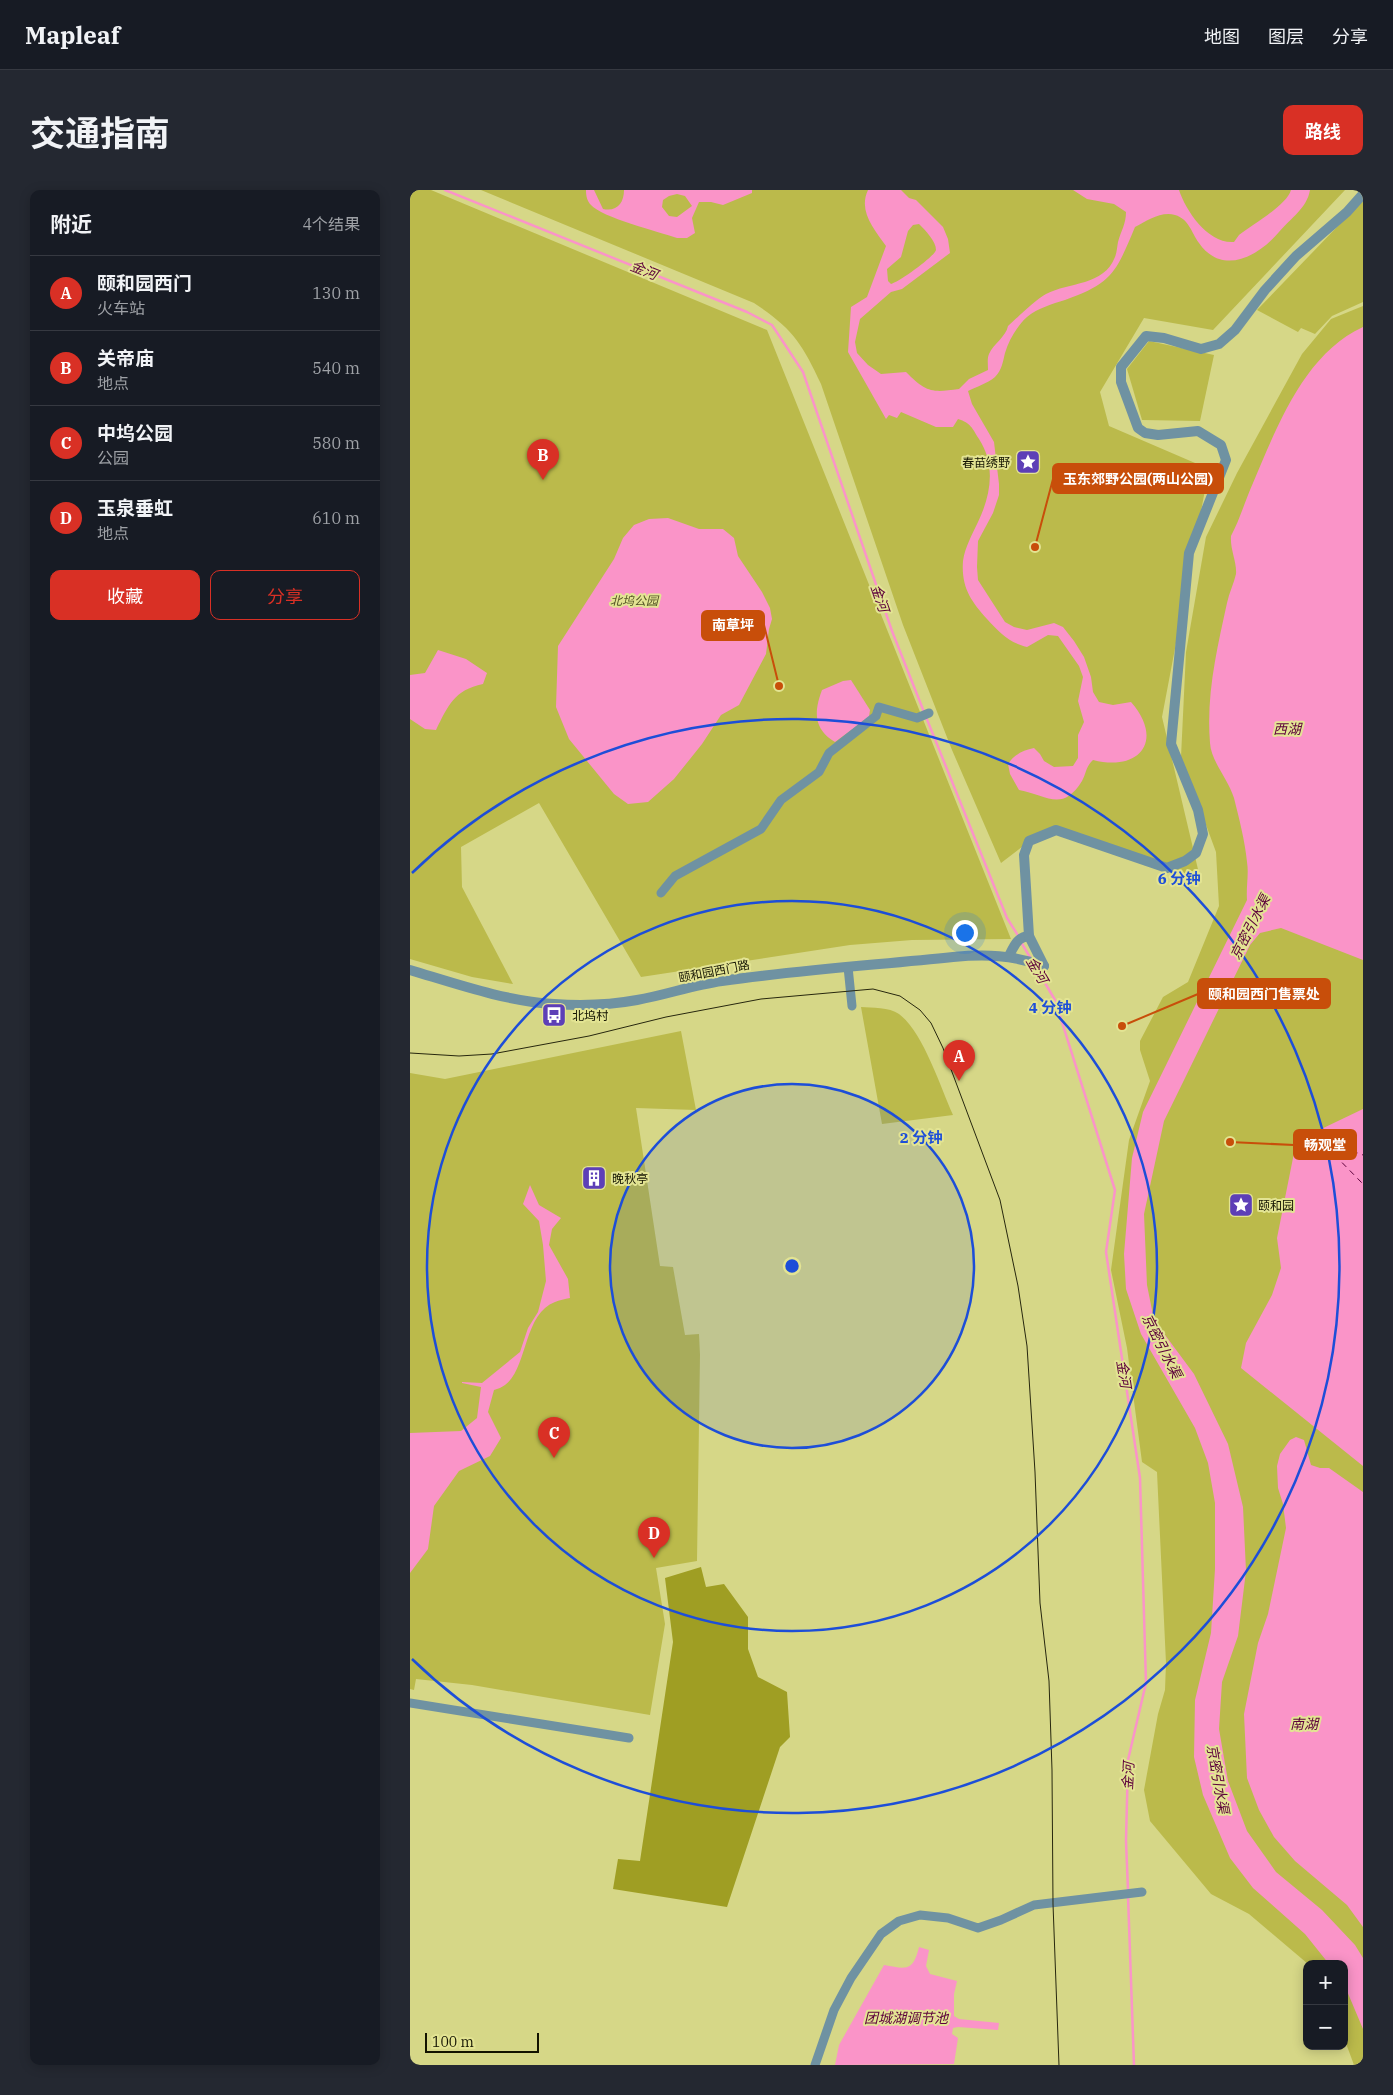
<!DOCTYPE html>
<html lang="zh">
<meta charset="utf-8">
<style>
:root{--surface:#171b24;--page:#242831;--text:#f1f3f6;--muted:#9ea1a6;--line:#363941;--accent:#d93025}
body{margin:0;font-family:"IBM Plex Serif","Noto Sans SC",serif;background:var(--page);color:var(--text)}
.controls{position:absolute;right:15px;bottom:15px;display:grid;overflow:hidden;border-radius:10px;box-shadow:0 2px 12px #0003}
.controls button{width:45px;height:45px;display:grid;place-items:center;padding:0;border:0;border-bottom:1px solid var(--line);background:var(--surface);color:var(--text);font:25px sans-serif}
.scale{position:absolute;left:15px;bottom:12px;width:114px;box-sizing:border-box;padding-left:5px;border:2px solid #131300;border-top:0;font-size:14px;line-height:18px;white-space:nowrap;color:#131300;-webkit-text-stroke:4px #e3e493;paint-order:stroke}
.you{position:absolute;left:554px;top:742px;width:18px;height:18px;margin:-12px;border:4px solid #fff;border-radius:50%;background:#1a73e8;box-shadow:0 0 0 8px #1a73e833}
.badge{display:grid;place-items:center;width:32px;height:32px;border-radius:50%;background:var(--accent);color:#fff;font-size:16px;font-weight:700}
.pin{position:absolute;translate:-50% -41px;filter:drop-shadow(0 1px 2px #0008)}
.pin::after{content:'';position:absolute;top:26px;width:18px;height:15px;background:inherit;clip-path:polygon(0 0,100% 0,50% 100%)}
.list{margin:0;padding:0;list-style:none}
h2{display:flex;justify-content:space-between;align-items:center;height:65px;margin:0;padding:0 20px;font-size:21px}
h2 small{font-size:16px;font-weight:400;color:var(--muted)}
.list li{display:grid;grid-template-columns:32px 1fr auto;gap:15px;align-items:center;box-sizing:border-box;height:75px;padding:0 20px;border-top:1px solid var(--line)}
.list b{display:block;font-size:19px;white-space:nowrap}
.list p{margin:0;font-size:16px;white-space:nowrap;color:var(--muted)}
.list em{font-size:16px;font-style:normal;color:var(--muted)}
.actions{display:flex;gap:10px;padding:15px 20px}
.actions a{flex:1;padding:11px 0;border:1px solid var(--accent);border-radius:10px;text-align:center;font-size:18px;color:var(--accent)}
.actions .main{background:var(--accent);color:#fff}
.map{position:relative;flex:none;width:953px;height:1875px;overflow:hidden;border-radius:10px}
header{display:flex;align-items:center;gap:30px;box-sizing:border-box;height:70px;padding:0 25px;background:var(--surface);border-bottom:1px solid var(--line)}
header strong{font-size:24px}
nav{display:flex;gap:28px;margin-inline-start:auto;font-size:18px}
.intro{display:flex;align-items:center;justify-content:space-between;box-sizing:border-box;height:120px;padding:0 30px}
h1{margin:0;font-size:35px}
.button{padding:12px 22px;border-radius:10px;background:var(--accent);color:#fff;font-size:18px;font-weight:700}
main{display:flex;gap:30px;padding:0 30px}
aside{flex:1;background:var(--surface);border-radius:10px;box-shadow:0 2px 12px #0003}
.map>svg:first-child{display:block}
.green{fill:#bbba4b}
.forest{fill:#9f9e23}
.water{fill:#fa94c8;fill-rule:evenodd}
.pier{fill:#d6d787}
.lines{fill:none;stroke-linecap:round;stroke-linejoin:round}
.stream{stroke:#fa94c8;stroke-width:2.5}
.ferry{stroke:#5c003b;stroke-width:1;stroke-dasharray:6 5;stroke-linecap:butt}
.minor{stroke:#6f92a2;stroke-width:9}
.tertiary{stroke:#6f92a2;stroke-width:10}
.tram{stroke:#27270e;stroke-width:1}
.ring{fill:none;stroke:#1d4ed8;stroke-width:2.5}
.labels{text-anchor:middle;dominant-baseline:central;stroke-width:4;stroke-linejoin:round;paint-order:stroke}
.poi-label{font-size:12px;fill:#131300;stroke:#e3e493;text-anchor:start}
.park-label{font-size:12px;font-style:italic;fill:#555527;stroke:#e3e493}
.street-label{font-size:12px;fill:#131300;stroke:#e3e493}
.water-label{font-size:14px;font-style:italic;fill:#5c003b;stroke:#e3e493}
.centre{fill:#1d4ed8;stroke:#e3e493;stroke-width:2.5}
.ring-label{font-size:15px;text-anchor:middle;font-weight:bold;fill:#1d4ed8;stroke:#e3e493;stroke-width:4;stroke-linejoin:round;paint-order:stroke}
.leader{fill:none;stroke:#c84e0a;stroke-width:2}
.callout-dot{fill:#c84e0a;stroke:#e3e493;stroke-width:2}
.callout{fill:#c84e0a;stroke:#c84e0a;stroke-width:2}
.callout-label{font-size:14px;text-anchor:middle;font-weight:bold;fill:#fff}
</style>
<header>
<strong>Mapleaf</strong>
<nav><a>地图</a><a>图层</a><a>分享</a></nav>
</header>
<div class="intro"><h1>交通指南</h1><a class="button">路线</a></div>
<main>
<aside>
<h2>附近<small>4个结果</small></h2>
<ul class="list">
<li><span class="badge">A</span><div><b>颐和园西门</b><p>火车站</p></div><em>130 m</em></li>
<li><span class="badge">B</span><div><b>关帝庙</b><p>地点</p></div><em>540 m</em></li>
<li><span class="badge">C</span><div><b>中坞公园</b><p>公园</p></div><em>580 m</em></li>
<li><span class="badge">D</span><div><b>玉泉垂虹</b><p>地点</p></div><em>610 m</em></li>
</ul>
<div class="actions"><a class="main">收藏</a><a>分享</a></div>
</aside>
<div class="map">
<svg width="953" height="1875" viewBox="0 0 953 1875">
<rect width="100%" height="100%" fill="#d6d787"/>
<g class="green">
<path d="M 0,0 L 21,0 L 357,140 L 601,749 L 502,750 L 440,755 L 231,787 L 129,613 L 51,657 L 52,697 L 103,794 L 62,787 L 0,769 Z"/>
<path d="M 71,0 L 935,0 L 803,140 L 734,128 L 690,202 L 699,236 L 799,279 L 752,527 L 791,692 L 634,640 L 591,673 L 542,560 L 493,435 L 411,194 C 392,153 382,138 344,113 Z"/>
<path d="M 953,10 L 953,112 L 922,126 L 905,144 L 891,138 L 888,142 L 847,120 Z"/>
<path d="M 953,116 L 953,1875 L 944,1875 L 934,1848 L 934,1774 L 898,1774 L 839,1724 L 801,1704 L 740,1631 L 734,1600 L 748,1524 L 755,1500 L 756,1473 L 747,1282 L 732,1272 L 717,1158 L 701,1080 L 719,950 L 740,891 L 730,860 L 730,851 L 753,807 L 778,792 L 809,716 L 806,662 L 771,567 L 776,462 L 796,347 L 827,283 L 892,164 L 921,129 Z"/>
<path d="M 739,151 L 804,165 L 790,231 L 732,230 L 717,179 Z"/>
<path d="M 451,817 C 462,818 479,817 489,824 C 513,842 530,896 543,925 L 472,934 Z"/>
<path d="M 271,841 L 286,920 L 226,918 L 250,1076 L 263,1077 L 275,1145 L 289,1144 L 290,1165 L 287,1371 L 246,1378 L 255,1434 L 240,1525 L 62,1495 L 6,1489 L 4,1500 L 0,1499 L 0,883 L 35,889 Z"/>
</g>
<path class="forest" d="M 291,1377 L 296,1397 L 314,1394 L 338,1427 L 338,1459 L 348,1487 L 377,1502 L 380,1547 L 370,1557 L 317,1717 L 203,1699 L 208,1669 L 230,1671 L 263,1452 L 255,1388 Z"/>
<g class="water">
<path d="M 176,0 L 184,0 L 193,19 C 207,22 214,13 214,0 L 342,0 L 342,3 L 313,15 L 301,12 L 289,12 L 282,28 L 285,43 L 277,48 L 267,48 C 249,42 191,27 181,15 C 177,11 176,6 176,0 ZM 267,4 L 275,6 L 282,16 L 267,27 L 259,26 L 252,17 L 253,10 L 259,6 Z"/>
<path d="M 458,0 L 491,0 L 499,8 L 506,10 L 533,37 L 538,49 L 540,63 L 492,99 L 481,102 L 450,129 L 445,152 L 447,163 L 458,175 L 471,184 L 496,182 C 516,202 521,203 549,199 L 559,189 L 578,180 C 578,175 577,168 579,164 C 583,154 596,147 598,136 C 607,128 625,110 636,104 C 659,92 694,96 705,67 C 707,62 707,57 708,52 C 711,41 716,34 716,22 L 704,14 L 677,9 L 663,0 L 769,0 C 776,21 798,54 824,52 L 829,45 C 842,35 877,15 881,0 L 900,0 C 897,18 881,28 869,42 C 848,67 812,86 789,53 C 781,42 779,29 765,25 C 751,21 737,31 725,37 C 706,82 703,93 655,110 C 642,114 628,118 617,127 C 607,136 599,150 595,163 C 593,171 592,180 585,187 C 578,193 566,197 558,201 L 562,214 L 584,252 L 589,294 L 589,305 L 583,323 L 568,351 L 567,377 L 568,390 L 595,432 L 604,437 L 617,440 L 644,433 L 653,437 L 664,451 L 674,467 L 681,487 L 683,502 L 689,512 L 703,515 L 721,512 C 755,551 729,582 683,570 C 676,576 676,584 672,591 C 652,623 637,605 609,600 L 600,584 L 598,574 C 604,565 613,560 624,558 L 630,564 L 634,571 L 644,577 L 663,576 L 668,568 L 668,545 L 674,532 L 668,511 L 673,487 L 669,476 L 648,446 L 638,445 L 617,457 C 598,452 590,443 577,429 C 561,411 551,397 553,371 C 555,357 562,345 568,332 C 581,305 586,275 569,249 C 562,238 561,233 548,229 L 543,237 L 526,237 L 491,222 L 487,228 L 479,225 L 476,229 L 438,162 L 441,117 L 457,107 L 476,56 C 464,39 448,21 458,0 ZM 509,34 C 515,40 526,51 526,60 C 525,66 489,92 481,94 L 478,91 L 477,79 L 491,67 L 498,41 L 503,35 Z"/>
<path d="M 953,137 L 953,770 L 871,738 L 850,743 L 840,755 L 754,931 L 734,1024 L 737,1095 L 744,1130 L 784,1184 L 818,1254 L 833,1317 L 836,1381 L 828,1446 L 812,1492 L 809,1539 L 818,1591 L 837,1641 L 866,1682 L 912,1720 L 945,1755 L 953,1768 L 953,1839 L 934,1794 L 934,1774 L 919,1774 L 895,1744 L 843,1698 L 820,1668 L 793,1605 L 784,1567 L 785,1510 L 801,1443 L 805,1379 L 805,1313 L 798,1273 L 785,1238 L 731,1144 L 716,1099 L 714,1064 L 722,968 L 733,922 L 837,710 C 836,697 839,684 837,672 C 835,651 829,628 824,608 C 818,589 801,571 800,553 C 796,505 807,459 817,413 C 819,403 824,393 826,384 C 827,372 820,360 821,346 C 830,329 835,311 843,293 C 867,237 894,164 953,137 Z"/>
<path d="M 258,328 L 289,339 L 313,339 L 324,348 L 328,366 L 352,402 L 360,418 L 362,429 L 359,439 L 356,464 L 329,515 L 311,525 L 292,554 L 264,589 L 238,612 L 218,614 L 204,604 L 159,549 L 146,517 L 148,456 L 204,369 L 213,348 L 224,335 L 239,329 Z"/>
<path d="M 28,460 L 56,469 L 77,483 L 73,494 C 44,500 38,516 26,540 L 15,539 L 0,529 L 0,485 L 15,483 Z"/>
<path d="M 441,490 L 460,520 L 459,527 L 425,552 C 403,539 404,521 412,500 L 433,491 Z"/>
<path d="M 953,919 L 953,1276 L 831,1178 L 836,1153 L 862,1105 L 871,1078 L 867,1048 L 884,963 L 905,942 Z"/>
<path d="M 120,995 L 129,1015 L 151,1028 L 142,1039 L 139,1055 L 158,1089 L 160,1108 C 155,1109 149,1110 145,1112 C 113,1124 118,1178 95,1195 C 92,1197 88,1199 84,1200 L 78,1222 L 91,1248 L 80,1266 L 49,1281 L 24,1316 L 18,1359 L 0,1383 L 0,1243 L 51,1241 L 67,1228 L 71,1197 L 52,1193 L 52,1192 L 72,1193 L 110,1162 L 118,1138 L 128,1122 L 136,1091 L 133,1055 L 129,1031 L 113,1014 Z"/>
<path d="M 886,1247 L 894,1250 L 901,1275 L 910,1278 L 919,1278 L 953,1302 L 953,1737 L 937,1715 L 885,1671 L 864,1647 L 849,1620 L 837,1588 L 834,1524 L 848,1453 L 858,1424 L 876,1338 L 873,1314 L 868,1298 L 867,1276 L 870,1264 L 880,1250 Z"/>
<path d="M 509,1757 L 519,1760 L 516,1776 L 520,1784 L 547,1791 L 544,1804 L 544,1826 L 549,1829 L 589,1833 L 588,1840 L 548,1837 L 543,1838 L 542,1844 L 548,1848 L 544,1874 L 425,1875 L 429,1855 L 474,1775 C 496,1779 503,1782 509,1757 Z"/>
</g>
<path class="pier" d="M 908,940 L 910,944 L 918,940 L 919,942 L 896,957 L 894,953 L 905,946 L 905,942 Z"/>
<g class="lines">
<g class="stream">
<path d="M 35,0 L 337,122 L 362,135 L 393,182 L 482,441 L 514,522"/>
<path d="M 516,527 L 597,728 L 609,747"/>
<path d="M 611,752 L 621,769"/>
<path d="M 625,776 L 645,810 L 705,1000 L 696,1062 L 730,1288 L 736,1493 L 718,1570 L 716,1651 L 718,1700"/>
<path d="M 718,1706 L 724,1875"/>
</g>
<g class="ferry">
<path d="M 909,949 L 953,994"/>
<path d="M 911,949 L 953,965"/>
</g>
<g class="minor">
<path d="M 251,703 L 265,686 L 351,639 L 371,610 L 409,582 L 419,563 L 466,526 L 469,517 L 507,528 L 519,523"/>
<path d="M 438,777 L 442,816"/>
<path d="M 0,1513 L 219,1548"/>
<path d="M 405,1875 L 424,1820 L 441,1788 L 471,1744 L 489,1731 L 510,1725 L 538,1728 L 568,1738 L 591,1730 L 624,1715 L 732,1702"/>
</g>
<g class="tertiary">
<path d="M 599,766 C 604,756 607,747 619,746"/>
<path d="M 634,776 L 619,746 L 614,665 L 619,651 L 646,640 L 757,678 L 775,671 L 786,663 L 793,644 L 788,620 L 761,554 L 779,363 L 816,270 L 811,255 L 788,241 L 748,245 L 735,243 L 728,238 L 711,192 L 711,177 L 736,146 L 754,148 L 791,159 L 809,154 L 825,140 L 855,100 L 886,66 L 937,22 L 953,4"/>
<path d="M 0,780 C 47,794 95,811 144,814 C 172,816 200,815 227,810 C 256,805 283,795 312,791 C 389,780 466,775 543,767 C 576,764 602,765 634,776"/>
</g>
<path class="tram" d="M 0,863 L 49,866 L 82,864 L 179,846 L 256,827 L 351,809 L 463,799 L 490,806 L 510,820 L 521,833 L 533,858 L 590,1010 L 608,1096 L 617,1156 L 625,1282 L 630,1413 L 639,1491 L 642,1580 L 643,1714 L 649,1875"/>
</g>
<circle cx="382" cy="1076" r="182" fill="#1d4ed8" fill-opacity=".12"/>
<g class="ring">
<circle cx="382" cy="1076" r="182"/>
<circle cx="382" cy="1076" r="365"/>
<path d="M2 683A547 547 0 1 1 2 1469"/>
</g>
<defs>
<symbol id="sight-square" viewBox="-11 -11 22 22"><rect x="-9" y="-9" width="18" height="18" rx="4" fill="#5d3fb7" stroke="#e3e493"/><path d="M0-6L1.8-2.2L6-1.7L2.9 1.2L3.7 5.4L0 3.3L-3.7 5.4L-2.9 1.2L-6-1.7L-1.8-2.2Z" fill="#fff"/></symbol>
<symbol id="bus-square" viewBox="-11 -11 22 22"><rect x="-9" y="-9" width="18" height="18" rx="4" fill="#5d3fb7" stroke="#e3e493"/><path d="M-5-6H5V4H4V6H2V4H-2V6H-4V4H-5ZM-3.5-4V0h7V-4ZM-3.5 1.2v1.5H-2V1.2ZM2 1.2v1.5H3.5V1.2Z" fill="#fff"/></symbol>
<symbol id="building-square" viewBox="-11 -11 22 22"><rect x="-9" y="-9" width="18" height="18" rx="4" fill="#5d3fb7" stroke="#e3e493"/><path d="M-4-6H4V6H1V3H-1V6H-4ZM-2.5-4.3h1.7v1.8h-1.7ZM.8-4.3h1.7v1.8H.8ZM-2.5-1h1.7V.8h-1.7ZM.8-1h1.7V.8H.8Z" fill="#fff"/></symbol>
</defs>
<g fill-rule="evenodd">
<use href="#sight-square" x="604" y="258" width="28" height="28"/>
<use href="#bus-square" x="130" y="811" width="28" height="28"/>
<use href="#building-square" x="170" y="974" width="28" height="28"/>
<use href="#sight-square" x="817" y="1001" width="28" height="28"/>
</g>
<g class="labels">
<g class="poi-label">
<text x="600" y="272" text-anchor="end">春苗绣野</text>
<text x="162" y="825">北坞村</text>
<text x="202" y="988">晚秋亭</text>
<text x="848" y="1015">颐和园</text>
</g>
<g class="park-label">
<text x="224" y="410">北坞公园</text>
</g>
<g class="street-label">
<text transform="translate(304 781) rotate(-11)">颐和园西门路</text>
</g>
<g class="water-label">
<text transform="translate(234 80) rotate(22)">金河</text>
<text transform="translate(470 408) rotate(71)">金河</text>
<text x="877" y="539">西湖</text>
<text transform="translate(840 737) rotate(-63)">京密引水渠</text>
<text transform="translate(627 780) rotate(60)">金河</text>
<text transform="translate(752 1156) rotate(63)">京密引水渠</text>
<text transform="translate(714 1184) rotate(81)">金河</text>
<text x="894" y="1534">南湖</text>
<text transform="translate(718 1586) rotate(-87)">金河</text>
<text transform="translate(808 1589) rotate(80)">京密引水渠</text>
<text x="496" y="1828">团城湖调节池</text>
</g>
</g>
<circle cx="382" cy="1076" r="8" class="centre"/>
<g class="ring-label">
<text x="769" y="694">6 分钟</text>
<text x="640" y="823">4 分钟</text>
<text x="511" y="953">2 分钟</text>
</g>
<path class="leader" d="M625 357L643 289M369 496L354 435M712 836L788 804M820 952L884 955"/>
<g class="callout-dot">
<circle cx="625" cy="357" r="5"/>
<circle cx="369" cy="496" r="5"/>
<circle cx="712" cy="836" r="5"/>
<circle cx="820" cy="952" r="5"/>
</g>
<g class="callout">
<rect x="643" y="274" width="170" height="29" rx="5"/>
<rect x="292" y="421" width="62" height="29" rx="5"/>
<rect x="788" y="789" width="132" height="29" rx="5"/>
<rect x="884" y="940" width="62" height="29" rx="5"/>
</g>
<g class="callout-label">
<text x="728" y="294">玉东郊野公园(两山公园)</text>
<text x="323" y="440">南草坪</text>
<text x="854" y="809">颐和园西门售票处</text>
<text x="915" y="960">畅观堂</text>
</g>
</svg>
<div class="controls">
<button>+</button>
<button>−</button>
</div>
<div class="scale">100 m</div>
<div class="you"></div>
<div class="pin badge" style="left:549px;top:891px">A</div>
<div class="pin badge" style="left:133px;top:290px">B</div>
<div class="pin badge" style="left:144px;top:1268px">C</div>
<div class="pin badge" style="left:244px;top:1368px">D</div>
</div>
</main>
